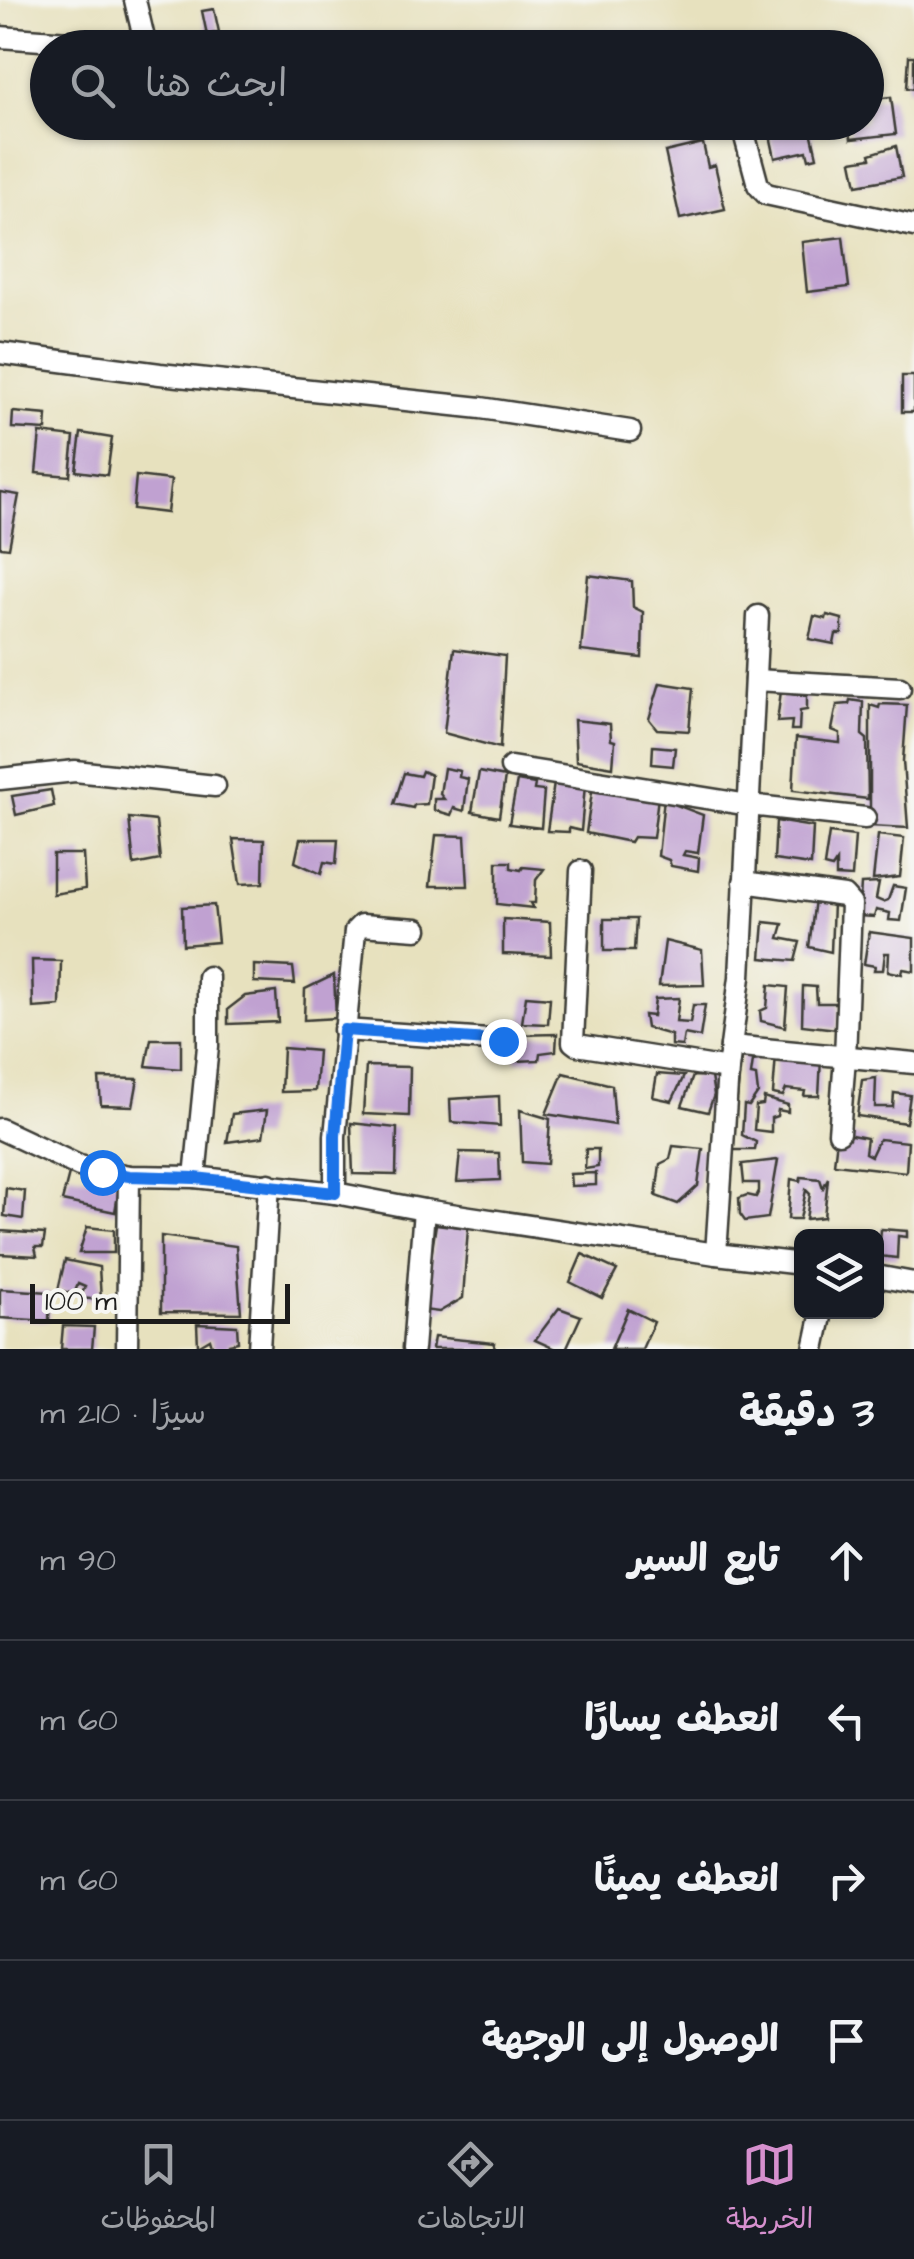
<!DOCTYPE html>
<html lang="ar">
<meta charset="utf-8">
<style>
:root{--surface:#171b24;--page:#242831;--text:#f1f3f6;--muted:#9ea1a6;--line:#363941;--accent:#d690ce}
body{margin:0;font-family:"Architects Daughter","Playpen Sans Arabic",sans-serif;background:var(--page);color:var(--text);direction:rtl}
.controls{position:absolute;right:30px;bottom:30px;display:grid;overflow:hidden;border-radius:15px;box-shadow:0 2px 8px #0004}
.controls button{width:90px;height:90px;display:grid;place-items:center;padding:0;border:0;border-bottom:2px solid var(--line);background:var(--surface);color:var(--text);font:50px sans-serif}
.scale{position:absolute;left:30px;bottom:25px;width:260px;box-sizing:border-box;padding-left:10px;border:5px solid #1c1c1c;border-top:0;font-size:28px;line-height:35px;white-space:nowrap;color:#1c1c1c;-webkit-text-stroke:8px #f6f6f2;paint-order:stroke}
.stop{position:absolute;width:30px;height:30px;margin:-22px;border:8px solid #1a73e8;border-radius:50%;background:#fff}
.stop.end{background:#1a73e8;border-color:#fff;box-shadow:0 2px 10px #0008}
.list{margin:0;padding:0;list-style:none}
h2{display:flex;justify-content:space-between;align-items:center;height:130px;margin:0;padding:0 40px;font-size:42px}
h2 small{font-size:32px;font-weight:400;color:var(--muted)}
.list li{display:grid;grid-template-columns:65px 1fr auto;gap:30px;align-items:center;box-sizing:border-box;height:160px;padding:0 40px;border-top:2px solid var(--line)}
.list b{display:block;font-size:38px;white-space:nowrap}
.list em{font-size:32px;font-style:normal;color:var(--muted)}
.icon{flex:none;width:55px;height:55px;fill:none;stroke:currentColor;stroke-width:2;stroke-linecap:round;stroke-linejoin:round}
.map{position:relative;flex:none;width:914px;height:1349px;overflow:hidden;direction:ltr}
.search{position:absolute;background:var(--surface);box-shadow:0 2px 8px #0004;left:30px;right:30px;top:30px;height:110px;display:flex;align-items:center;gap:25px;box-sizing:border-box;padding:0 35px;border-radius:55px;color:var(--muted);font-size:38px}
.sheet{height:770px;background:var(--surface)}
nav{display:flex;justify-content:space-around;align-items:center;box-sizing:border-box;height:140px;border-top:2px solid var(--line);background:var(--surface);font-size:28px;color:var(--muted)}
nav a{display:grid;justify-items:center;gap:5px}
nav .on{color:var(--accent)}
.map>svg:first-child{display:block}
.building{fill:#c0a1d1}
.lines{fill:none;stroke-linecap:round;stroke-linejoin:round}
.minor-casing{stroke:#3a3a34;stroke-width:25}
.minor{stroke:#fff;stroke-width:20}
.route{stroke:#1a73e8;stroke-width:12}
</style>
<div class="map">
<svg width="914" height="1349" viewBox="0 0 914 1349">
<rect width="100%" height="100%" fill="#f6f6f2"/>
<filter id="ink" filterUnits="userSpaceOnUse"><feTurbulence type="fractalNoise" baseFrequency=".01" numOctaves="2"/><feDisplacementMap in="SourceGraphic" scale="20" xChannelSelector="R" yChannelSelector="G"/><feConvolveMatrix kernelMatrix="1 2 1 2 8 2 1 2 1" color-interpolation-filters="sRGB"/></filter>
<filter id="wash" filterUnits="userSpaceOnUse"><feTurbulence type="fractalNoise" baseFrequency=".0048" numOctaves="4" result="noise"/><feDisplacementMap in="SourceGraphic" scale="40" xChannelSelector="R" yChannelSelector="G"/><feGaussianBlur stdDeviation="2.25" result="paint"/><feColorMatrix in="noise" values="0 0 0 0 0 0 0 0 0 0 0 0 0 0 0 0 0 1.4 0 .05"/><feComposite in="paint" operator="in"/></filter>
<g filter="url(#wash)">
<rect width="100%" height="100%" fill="#e7e1be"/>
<g id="blocks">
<g class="building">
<path d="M 214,9 L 219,32 L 207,35 L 202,11 Z"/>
<path d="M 909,56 L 914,56 L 914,89 L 907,88 Z"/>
<path d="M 891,97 L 896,134 L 851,139 L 849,122 L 866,122 L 866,100 Z"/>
<path d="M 786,122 L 809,122 L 817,157 L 809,159 L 807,151 L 775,158 L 768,126 Z"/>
<path d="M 703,143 L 708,167 L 715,165 L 725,209 L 680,219 L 665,152 Z"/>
<path d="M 896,146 L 902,177 L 857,185 L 852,161 L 871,158 L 870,154 Z"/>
<path d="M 843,237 L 849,287 L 807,292 L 802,242 Z"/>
<rect x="902" y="376" width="12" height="36"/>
<path d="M 13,412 L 47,415 L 46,430 L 12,428 Z"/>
<path d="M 40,433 L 74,437 L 70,476 L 36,473 Z"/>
<path d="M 81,433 L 112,438 L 107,475 L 76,471 Z"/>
<path d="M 136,476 L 171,480 L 167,513 L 133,509 Z"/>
<path d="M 0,492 L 19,495 L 9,548 L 0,547 Z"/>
<path d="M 588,575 L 632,581 L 633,607 L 643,612 L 642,658 L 581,651 Z"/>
<path d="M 827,615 L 842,619 L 842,634 L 836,634 L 834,644 L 809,639 L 814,616 L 826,619 Z"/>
<path d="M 454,649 L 505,656 L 500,748 L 444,733 Z"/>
<path d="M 660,683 L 693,688 L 689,731 L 657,729 L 649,719 Z"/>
<path d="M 781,691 L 807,696 L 807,710 L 800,711 L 799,730 L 791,730 L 792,721 L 777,722 Z"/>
<path d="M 850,700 L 863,702 L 862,735 L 867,739 L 868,799 L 793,790 L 796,738 L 840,743 L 840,733 L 832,730 L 837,705 L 849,704 Z"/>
<path d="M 880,704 L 907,705 L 903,761 L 908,828 L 870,826 L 870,705 L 879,708 Z"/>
<path d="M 574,720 L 610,724 L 611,740 L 615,741 L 613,767 L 576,761 Z"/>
<path d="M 653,746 L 675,748 L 673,766 L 652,764 Z"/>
<path d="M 444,768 L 460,771 L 459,777 L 468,779 L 464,811 L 454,808 L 451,815 L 434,810 L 434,799 L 444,799 L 440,794 Z"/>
<path d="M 422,771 L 431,775 L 427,804 L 414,805 L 413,808 L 394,804 L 404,773 L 420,776 Z"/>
<path d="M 479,772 L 505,777 L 499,817 L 472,812 Z"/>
<path d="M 517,781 L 535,784 L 534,790 L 544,791 L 541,828 L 509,824 Z"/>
<path d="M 554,783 L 585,785 L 581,831 L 569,828 L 569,832 L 547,831 Z"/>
<path d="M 593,785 L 658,797 L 653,838 L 633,837 L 630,842 L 586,833 Z"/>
<path d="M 51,790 L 54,806 L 16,815 L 12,796 Z"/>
<path d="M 664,798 L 676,800 L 676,805 L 703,815 L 698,853 L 685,851 L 683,855 L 699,858 L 698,871 L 671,866 L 669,860 L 658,856 Z"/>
<path d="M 129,818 L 156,821 L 160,860 L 134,865 Z"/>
<path d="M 776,821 L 813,827 L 811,865 L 774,860 Z"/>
<path d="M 829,833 L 855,836 L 852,877 L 836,876 L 836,862 L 832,868 L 824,866 Z"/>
<path d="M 436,835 L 465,836 L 468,886 L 430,886 Z"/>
<path d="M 878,835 L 904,838 L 900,877 L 873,880 Z"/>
<path d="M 233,839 L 264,840 L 263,883 L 240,884 Z"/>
<path d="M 300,839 L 338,839 L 336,864 L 324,862 L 321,874 L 295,862 Z"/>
<path d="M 53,854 L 83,854 L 85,889 L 53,894 Z"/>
<path d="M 497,862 L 511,862 L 511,868 L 521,870 L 523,867 L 544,869 L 536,880 L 535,903 L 530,903 L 533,908 L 497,904 Z"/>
<path d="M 879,883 L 876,899 L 883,902 L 888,900 L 893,886 L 906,888 L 901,921 L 889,920 L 890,913 L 876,910 L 874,917 L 859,916 L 861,884 Z"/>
<path d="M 815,899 L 833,903 L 831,952 L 809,947 Z"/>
<path d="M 214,905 L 218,942 L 183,945 L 182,907 Z"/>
<path d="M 503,919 L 550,922 L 551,956 L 503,954 Z"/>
<path d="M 604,919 L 636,919 L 634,951 L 604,951 Z"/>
<path d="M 764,922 L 783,924 L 779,938 L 800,942 L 795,961 L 761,958 Z"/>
<path d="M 869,932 L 914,938 L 914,971 L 903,969 L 902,974 L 888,971 L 889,953 L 885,953 L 883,970 L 874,970 L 875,966 L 864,964 Z"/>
<path d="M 665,941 L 702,950 L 704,985 L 659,986 Z"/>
<path d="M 32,960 L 61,961 L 60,1006 L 33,1008 Z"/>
<path d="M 254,965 L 293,967 L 295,984 L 254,982 Z"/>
<path d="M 334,975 L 336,1018 L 304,1020 L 305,989 Z"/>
<path d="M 769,985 L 788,987 L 785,1027 L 761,1021 L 760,1011 L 767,1008 Z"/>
<path d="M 803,986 L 816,987 L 817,1003 L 839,1003 L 837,1029 L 802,1025 Z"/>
<path d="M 276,992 L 278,1022 L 228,1024 L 228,1009 L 245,996 Z"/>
<path d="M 526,996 L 550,998 L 548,1024 L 522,1023 Z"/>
<path d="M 679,998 L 676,1022 L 690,1023 L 693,1005 L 705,1005 L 700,1037 L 684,1034 L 682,1046 L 671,1045 L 671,1035 L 646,1028 L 644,1015 L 653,1016 L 655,999 Z"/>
<path d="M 557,1034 L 556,1051 L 540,1053 L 539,1060 L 516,1061 L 515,1035 Z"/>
<path d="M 151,1039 L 181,1039 L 181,1069 L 146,1066 Z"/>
<path d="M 283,1048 L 318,1051 L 315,1091 L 281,1092 Z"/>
<path d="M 742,1053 L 759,1054 L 760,1060 L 753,1061 L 751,1075 L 756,1076 L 758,1093 L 749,1106 L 744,1105 L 742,1135 L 756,1142 L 755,1150 L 731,1150 Z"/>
<path d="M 776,1055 L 821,1059 L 819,1096 L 804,1096 L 805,1091 L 786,1089 L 783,1096 L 773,1094 Z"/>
<path d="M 366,1066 L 410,1067 L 409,1116 L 363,1114 Z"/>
<path d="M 563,1073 L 612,1085 L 615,1125 L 546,1114 Z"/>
<path d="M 657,1074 L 684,1076 L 672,1101 L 653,1097 Z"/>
<path d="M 693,1076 L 711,1077 L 714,1095 L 708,1112 L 682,1106 Z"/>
<path d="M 99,1078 L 138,1079 L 133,1106 L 101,1105 Z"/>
<path d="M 876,1078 L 875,1107 L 893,1107 L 894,1093 L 910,1095 L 906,1123 L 857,1116 L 862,1080 Z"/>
<path d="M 499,1096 L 500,1126 L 451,1122 L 450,1099 Z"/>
<path d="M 764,1098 L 788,1105 L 788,1112 L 778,1110 L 777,1116 L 771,1118 L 771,1132 L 754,1130 L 756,1106 L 763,1105 Z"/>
<path d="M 267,1110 L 263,1137 L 227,1142 L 232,1114 Z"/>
<path d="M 520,1110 L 550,1119 L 547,1164 L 522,1162 Z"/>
<path d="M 351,1123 L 397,1128 L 396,1175 L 353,1174 Z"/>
<path d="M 846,1134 L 867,1138 L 865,1153 L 871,1156 L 879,1139 L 908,1142 L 906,1172 L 834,1164 L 837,1138 Z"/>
<path d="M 673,1146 L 703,1149 L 698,1186 L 678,1204 L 656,1196 L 660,1164 L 670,1159 Z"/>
<path d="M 586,1149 L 598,1149 L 598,1167 L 585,1169 Z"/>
<path d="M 460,1152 L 499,1153 L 500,1180 L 457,1182 Z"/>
<path d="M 778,1160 L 768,1218 L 745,1221 L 740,1214 L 739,1198 L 747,1195 L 756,1197 L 759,1191 L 759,1183 L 744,1183 L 742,1164 Z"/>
<path d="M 596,1173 L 596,1185 L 571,1186 L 570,1174 Z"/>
<path d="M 69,1174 L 120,1182 L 115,1212 L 62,1201 Z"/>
<path d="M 801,1177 L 820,1179 L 823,1188 L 828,1178 L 824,1217 L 806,1219 L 810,1194 L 806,1190 L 800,1219 L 788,1219 L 791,1179 L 800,1181 Z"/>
<path d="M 6,1188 L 25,1191 L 23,1219 L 4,1216 Z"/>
<path d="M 436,1224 L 468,1228 L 463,1298 L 439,1312 L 423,1310 Z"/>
<path d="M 87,1227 L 114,1230 L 114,1253 L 79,1253 Z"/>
<path d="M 881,1229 L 907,1231 L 907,1237 L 898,1236 L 897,1258 L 879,1256 Z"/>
<path d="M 0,1231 L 45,1234 L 43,1247 L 35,1247 L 37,1256 L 0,1254 Z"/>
<path d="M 161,1236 L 236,1246 L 241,1313 L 161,1312 Z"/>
<path d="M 582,1254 L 617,1270 L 602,1298 L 570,1282 Z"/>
<path d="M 65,1260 L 99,1267 L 101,1300 L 80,1298 L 85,1287 L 78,1284 L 74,1294 L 58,1290 Z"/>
<path d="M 0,1289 L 50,1292 L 49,1321 L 0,1318 Z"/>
<path d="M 559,1308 L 581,1316 L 566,1349 L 555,1349 L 535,1340 Z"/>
<path d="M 628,1309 L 654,1322 L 642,1349 L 611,1349 Z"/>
<path d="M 197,1324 L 237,1326 L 238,1342 L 229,1344 L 229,1349 L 213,1349 L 210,1339 L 198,1346 Z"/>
<path d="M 63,1326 L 94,1327 L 92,1349 L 61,1349 Z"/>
<path d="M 434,1337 L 495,1343 L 494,1349 L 432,1349 Z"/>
</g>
</g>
</g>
<g filter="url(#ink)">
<use href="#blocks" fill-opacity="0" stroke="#3a3a34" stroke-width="2.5"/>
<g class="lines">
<defs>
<g id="minor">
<path d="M 135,0 L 146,47"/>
<path d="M 0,37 L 151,48"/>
<path d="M 741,122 L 758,185 L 766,194 L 914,226"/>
<path d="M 0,353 L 160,374 L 481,408 L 630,431"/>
<path d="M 755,680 L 900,688"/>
<path d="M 511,767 L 749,805 L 865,818"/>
<path d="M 0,779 L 75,771 L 215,786"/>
<path d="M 581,871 L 573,1042 L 577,1045 L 728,1069"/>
<path d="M 744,882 L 844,896 L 851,904 L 845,1058 L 839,1133"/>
<path d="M 344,1030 L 503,1041"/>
<path d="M 731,1046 L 914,1063"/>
<path d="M 0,1129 L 79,1166 L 129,1176 L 195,1177 L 335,1193 L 424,1210 L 716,1254 L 802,1264"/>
<path d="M 195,1177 L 208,1046 L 208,977"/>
<path d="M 335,1193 L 335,1136 L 355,931 L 361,925 L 417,929"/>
<path d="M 716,1254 L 728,1069 L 740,977 L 758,616"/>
<path d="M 876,1276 L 914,1283"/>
<path d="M 127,1349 L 129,1176"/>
<path d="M 259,1349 L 269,1184"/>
<path d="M 413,1349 L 424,1210"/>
<path d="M 814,1349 L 822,1312"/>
</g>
</defs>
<use href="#minor" class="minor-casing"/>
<use href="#minor" class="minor"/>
</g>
</g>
<g class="lines" filter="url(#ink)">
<path class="route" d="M 102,1172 L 129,1176 L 195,1178 L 335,1193 L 335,1136 L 344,1030 L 503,1041"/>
</g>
</svg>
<div class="controls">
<button><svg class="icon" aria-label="layers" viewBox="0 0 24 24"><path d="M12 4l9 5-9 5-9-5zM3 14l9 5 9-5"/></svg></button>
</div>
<div class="scale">100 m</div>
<div class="stop" style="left:102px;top:1172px"></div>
<div class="stop end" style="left:503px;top:1041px"></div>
<div class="search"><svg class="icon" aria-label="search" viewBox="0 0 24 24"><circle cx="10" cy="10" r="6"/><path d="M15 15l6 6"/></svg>ابحث هنا</div>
</div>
<section class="sheet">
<h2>3 دقيقة<small>سيرًا · 210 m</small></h2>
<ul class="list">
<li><svg class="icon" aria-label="ahead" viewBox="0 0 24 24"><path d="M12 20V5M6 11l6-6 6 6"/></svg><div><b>تابع السير</b></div><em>90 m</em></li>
<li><svg class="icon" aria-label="left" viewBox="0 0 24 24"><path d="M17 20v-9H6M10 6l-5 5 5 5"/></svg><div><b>انعطف يسارًا</b></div><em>60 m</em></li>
<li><svg class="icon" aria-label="right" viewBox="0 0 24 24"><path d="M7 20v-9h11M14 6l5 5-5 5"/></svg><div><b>انعطف يمينًا</b></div><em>60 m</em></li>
<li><svg class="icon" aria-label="arrive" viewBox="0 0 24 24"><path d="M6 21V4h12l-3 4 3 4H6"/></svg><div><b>الوصول إلى الوجهة</b></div></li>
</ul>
</section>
<nav>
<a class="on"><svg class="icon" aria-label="map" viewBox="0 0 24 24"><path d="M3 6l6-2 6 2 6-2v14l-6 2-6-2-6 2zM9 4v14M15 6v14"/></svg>الخريطة</a>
<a><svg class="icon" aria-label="directions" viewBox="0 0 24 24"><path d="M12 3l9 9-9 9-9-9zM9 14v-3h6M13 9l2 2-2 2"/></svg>الاتجاهات</a>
<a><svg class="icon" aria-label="saved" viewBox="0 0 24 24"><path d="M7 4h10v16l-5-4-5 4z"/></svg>المحفوظات</a>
</nav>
